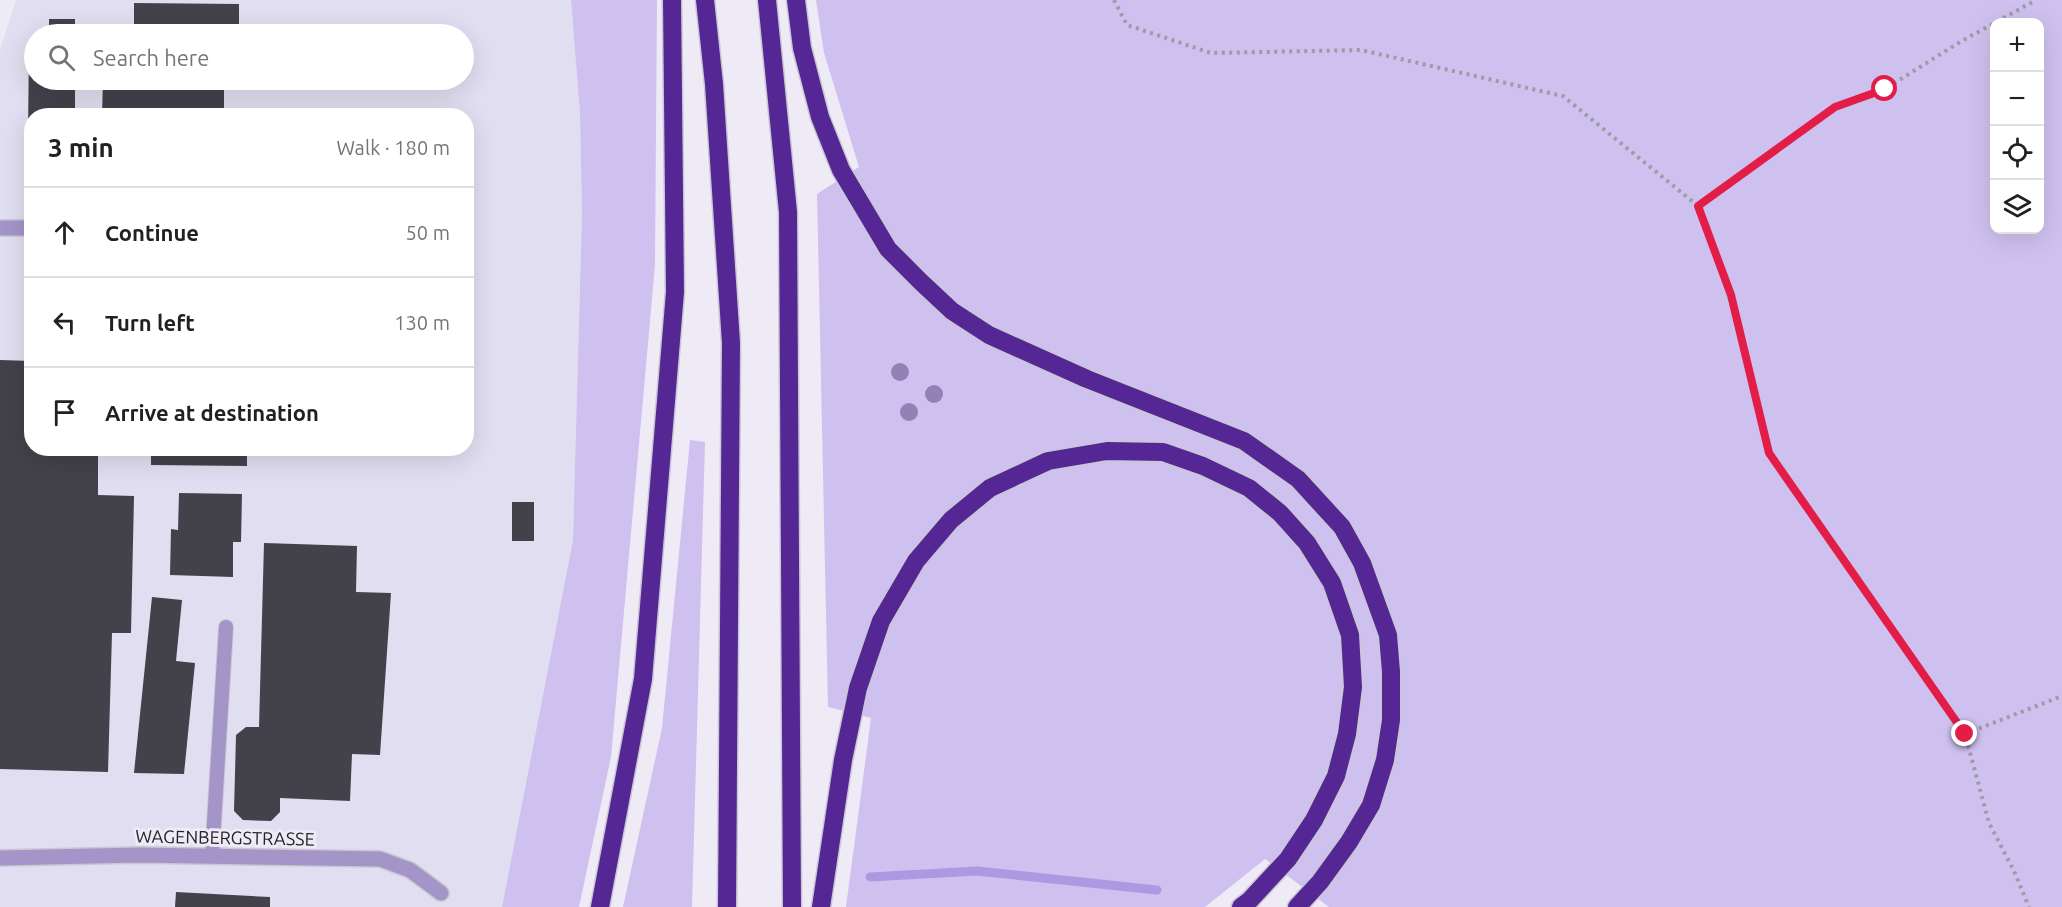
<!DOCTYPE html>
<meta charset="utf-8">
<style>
:root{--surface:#fff;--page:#f2f2f2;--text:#202124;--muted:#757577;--line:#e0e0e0}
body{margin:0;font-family:Ubuntu,sans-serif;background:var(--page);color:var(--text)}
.controls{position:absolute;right:18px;top:18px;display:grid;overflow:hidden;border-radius:12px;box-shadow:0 6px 24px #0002}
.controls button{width:54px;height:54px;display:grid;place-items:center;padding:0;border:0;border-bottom:2px solid var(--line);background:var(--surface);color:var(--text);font:30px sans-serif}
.stop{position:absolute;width:18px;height:18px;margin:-14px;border:4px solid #e11d48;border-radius:50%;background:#fff}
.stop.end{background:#e11d48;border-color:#fff;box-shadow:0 2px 6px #0008}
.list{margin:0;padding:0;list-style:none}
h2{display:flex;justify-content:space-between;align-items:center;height:78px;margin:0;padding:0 24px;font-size:26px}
h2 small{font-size:20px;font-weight:400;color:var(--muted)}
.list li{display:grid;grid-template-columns:39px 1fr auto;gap:18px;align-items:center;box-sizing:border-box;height:90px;padding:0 24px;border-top:2px solid var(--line)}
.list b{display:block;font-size:22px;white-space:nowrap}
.list em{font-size:20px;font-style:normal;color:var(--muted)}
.icon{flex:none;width:33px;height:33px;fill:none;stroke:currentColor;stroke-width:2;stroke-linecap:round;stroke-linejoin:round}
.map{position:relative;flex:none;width:2062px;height:907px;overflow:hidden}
.search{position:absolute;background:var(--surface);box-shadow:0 6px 24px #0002;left:24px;top:24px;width:450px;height:66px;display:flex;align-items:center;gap:15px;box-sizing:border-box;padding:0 21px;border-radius:33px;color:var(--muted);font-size:22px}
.panel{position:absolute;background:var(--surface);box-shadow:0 6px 24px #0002;left:24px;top:108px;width:450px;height:348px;border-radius:24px}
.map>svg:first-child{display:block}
.built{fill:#e2def1;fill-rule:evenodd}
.green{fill:#cec1ef;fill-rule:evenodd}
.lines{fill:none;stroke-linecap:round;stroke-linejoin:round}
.stream{stroke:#af98e2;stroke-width:9}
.building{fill:#43414a}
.service-casing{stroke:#cac7d2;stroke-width:16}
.minor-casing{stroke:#cac7d2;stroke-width:18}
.motorway-casing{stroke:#cac7d2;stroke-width:21}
.path{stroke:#9d9ba4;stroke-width:4;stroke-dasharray:3 4.5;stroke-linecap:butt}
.service{stroke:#a495c8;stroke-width:14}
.minor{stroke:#a495c8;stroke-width:15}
.motorway{stroke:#552794;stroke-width:18}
.tree{fill:#9480b4}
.route{stroke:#e11d48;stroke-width:8}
.labels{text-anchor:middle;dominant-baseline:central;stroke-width:6;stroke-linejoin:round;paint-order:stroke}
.street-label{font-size:18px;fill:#242327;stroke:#eeebf7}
</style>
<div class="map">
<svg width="2062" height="907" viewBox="0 0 2062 907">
<rect width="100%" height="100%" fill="#eeebf7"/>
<path class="built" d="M 16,0 L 571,0 L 580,114 L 582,213 L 573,540 L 502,907 L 0,907 L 0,50 ZM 34,34 L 464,34 L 464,80 L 34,80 ZM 32,116 L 466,116 L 466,448 L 32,448 Z"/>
<g class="green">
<path d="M 571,0 L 657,0 L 655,265 L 611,757 L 579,907 L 502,907 L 573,540 L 582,213 L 580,114 Z"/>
<path d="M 816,0 L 2062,0 L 2062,907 L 1329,907 L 1265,859 L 1205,907 L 846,907 L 871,718 L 828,707 L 817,194 L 859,167 L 824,53 ZM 1994,22 L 2040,22 L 2040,230 L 1994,230 Z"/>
<path d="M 690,440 L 705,442 L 692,907 L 623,907 L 662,728 Z"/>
</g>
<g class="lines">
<path class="stream" d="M 870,877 L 977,871 L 1157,890"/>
</g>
<g class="building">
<path d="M 134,3 L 239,4 L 239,34 L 134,34 Z"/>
<rect x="49" y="19" width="26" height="15"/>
<path d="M 29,46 L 34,46 L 34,80 L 75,80 L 75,116 L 32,116 L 32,133 L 28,133 Z"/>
<path d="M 103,80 L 224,80 L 224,116 L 102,116 Z"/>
<path d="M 0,360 L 32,361 L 32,448 L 98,448 L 98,495 L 134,496 L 131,633 L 112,633 L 108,772 L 0,769 Z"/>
<path d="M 127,448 L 247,448 L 247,466 L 151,465 L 151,456 L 127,456 Z"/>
<path d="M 179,493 L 242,494 L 241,542 L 233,542 L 233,577 L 170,575 L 171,529 L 178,530 Z"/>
<rect x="512" y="502" width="22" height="39"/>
<path d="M 264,543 L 357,546 L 356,592 L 391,593 L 380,755 L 352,754 L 350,801 L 280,798 L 280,812 L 271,821 L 243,820 L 234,811 L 236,735 L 246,727 L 259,727 Z"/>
<path d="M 152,597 L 182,600 L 176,661 L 195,663 L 184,774 L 134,773 Z"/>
<path d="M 176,892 L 270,897 L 270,907 L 175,907 Z"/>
</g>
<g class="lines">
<defs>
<path id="service" d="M 212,856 L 226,627"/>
<g id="minor">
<path d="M 0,228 L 32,228"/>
<path d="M 0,858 L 139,855 L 380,859 L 410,870 L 441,893"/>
</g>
<g id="motorway">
<path d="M 705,0 L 714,84 L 731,343 L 727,907"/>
<path d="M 767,0 L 788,212 L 792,907"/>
<path d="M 796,0 L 802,48 L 820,117 L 841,170 L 888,249 L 921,282 L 952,311 L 989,335 L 1087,379 L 1244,441 L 1298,479 L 1342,527 L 1362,563 L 1388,635 L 1391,672 L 1391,720 L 1385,760 L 1371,805 L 1349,842 L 1320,882 L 1297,907"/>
<path d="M 600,907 L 643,679 L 675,292 L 672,0"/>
<path d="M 821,907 L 843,760 L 858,688 L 881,621 L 916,561 L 951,520 L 990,488 L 1048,461 L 1107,451 L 1163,452 L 1203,466 L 1249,488 L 1280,513 L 1307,543 L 1332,583 L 1350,635 L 1353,687 L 1347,734 L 1336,776 L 1314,820 L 1288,859 L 1249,901 L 1241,907"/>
</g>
</defs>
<use href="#service" class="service-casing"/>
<use href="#minor" class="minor-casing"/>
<use href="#motorway" class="motorway-casing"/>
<g class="path">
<path d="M 1114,0 L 1127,25 L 1211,53 L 1361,50 L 1563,96 L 1698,206 L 1731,295 L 1769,453 L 1965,734 L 1989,823 L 2014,871 L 2029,907"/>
<path d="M 1698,206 L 1835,107 L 1885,89 L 1960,42 L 2036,0"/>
<path d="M 1965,734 L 2062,696"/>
</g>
<use href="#service" class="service"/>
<use href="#minor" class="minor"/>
<use href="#motorway" class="motorway"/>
</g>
<g class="tree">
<circle cx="900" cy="372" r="9"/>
<circle cx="934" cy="394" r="9"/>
<circle cx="909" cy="412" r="9"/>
</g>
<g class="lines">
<path class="route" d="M 1885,89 L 1835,107 L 1698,206 L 1731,295 L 1769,453 L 1965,734"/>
</g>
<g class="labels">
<g class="street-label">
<text transform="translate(225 837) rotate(1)">WAGENBERGSTRASSE</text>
</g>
</g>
</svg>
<div class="controls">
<button>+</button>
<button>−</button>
<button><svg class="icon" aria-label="locate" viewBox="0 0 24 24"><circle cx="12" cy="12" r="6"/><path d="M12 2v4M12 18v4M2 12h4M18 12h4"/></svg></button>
<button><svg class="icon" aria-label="layers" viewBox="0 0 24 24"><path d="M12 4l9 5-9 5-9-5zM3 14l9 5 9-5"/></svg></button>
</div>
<div class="stop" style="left:1885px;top:89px"></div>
<div class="stop end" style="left:1965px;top:734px"></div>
<div class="search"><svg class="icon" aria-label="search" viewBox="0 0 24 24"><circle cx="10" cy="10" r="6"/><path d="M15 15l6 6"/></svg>Search here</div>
<section class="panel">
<h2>3 min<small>Walk · 180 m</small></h2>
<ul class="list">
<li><svg class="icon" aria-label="ahead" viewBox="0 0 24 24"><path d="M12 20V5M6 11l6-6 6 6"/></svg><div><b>Continue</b></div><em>50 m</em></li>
<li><svg class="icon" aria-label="left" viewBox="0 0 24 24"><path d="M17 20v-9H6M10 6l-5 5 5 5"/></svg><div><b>Turn left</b></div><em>130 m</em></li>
<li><svg class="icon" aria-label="arrive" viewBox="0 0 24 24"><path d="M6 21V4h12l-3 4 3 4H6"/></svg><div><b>Arrive at destination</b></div></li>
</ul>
</section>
</div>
